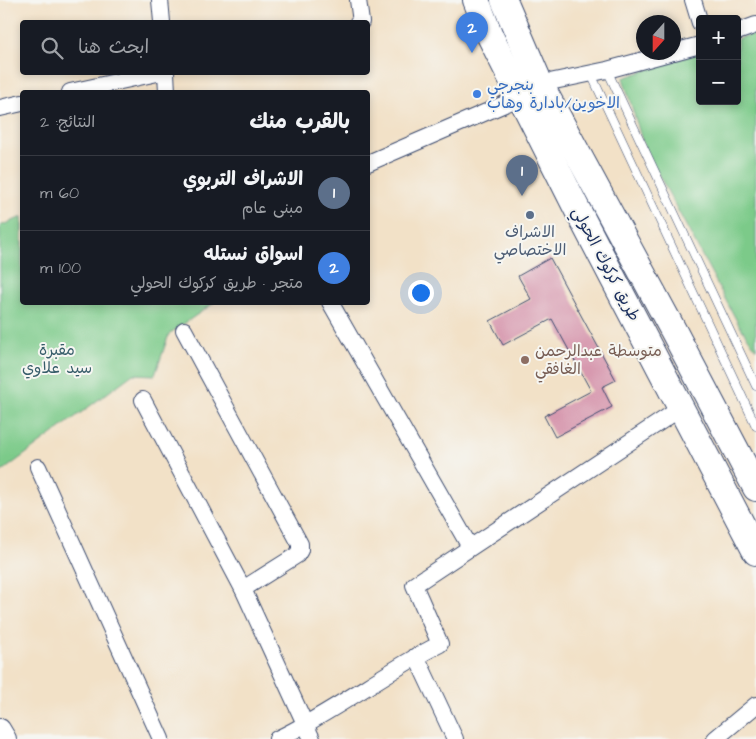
<!DOCTYPE html>
<html lang="ar">
<meta charset="utf-8">
<style>
:root{--surface:#171b24;--page:#20242c;--text:#f1f3f6;--muted:#9ea1a6;--line:#363941;--accent:#1a73e8}
body{margin:0;font-family:"Architects Daughter","Playpen Sans Arabic",sans-serif;background:var(--page);color:var(--text);direction:rtl}
.controls{position:absolute;right:15px;top:15px;display:grid;overflow:hidden;border-radius:5px;box-shadow:0 2px 8px #0003}
.controls button{width:45px;height:45px;display:grid;place-items:center;padding:0;border:0;border-bottom:1px solid var(--line);background:var(--surface);color:var(--text);font:25px sans-serif}
.compass{position:absolute;left:636px;top:15px;width:45px;height:45px;border-radius:50%;background:var(--surface);box-shadow:0 2px 8px #0003;rotate:201deg}
.you{position:absolute;left:420px;top:292px;width:18px;height:18px;margin:-12px;border:4px solid #fff;border-radius:50%;background:#1a73e8;box-shadow:0 0 0 8px #1a73e833}
.badge{display:grid;place-items:center;width:32px;height:32px;border-radius:50%;background:var(--accent);color:#fff;font-size:16px;font-weight:700}
.pin{position:absolute;translate:-50% -41px;filter:drop-shadow(0 1px 2px #0008)}
.pin::after{content:'';position:absolute;top:26px;width:18px;height:15px;background:inherit;clip-path:polygon(0 0,100% 0,50% 100%)}
.list{margin:0;padding:0;list-style:none}
h2{display:flex;justify-content:space-between;align-items:center;height:65px;margin:0;padding:0 20px;font-size:21px}
h2 small{font-size:16px;font-weight:400;color:var(--muted)}
.list li{display:grid;grid-template-columns:32px 1fr auto;gap:15px;align-items:center;box-sizing:border-box;height:75px;padding:0 20px;border-top:1px solid var(--line)}
.list b{display:block;font-size:19px;white-space:nowrap}
.list p{margin:0;font-size:16px;white-space:nowrap;color:var(--muted)}
.list em{font-size:16px;font-style:normal;color:var(--muted)}
.icon{flex:none;width:28px;height:28px;fill:none;stroke:currentColor;stroke-width:2;stroke-linecap:round;stroke-linejoin:round}
.map{position:relative;flex:none;width:756px;height:739px;overflow:hidden;direction:ltr}
.search{position:absolute;background:var(--surface);box-shadow:0 2px 8px #0003;left:20px;top:20px;width:350px;height:55px;display:flex;align-items:center;gap:12px;box-sizing:border-box;padding:0 18px;border-radius:5px;color:var(--muted);font-size:19px}
.panel{position:absolute;background:var(--surface);box-shadow:0 2px 8px #0003;left:20px;top:90px;width:350px;height:215px;border-radius:5px;direction:rtl}
.map>svg:first-child{display:block}
.green{fill:#7cca89;stroke:#4c7c74}
.building{fill:#d799af}
.lines{fill:none;stroke-linecap:round;stroke-linejoin:round}
.service-casing{stroke:#3b4a6e;stroke-width:9}
.minor-casing{stroke:#3b4a6e;stroke-width:18}
.tertiary-casing{stroke:#3b4a6e;stroke-width:22}
.trunk-casing{stroke:#3b4a6e;stroke-width:28}
.service{stroke:#fff;stroke-width:8}
.minor{stroke:#fff;stroke-width:16}
.tertiary{stroke:#fff;stroke-width:20}
.trunk{stroke:#fff;stroke-width:26}
.shop-dot{fill:#3f7fe0;stroke:#f6f6f2;stroke-width:2}
.service-dot{fill:#5c6f8a;stroke:#f6f6f2;stroke-width:2}
.education-dot{fill:#8d6e63;stroke:#f6f6f2;stroke-width:2}
.labels{text-anchor:middle;dominant-baseline:central;stroke-width:4;stroke-linejoin:round;paint-order:stroke}
.shop-label{font-size:16px;fill:#366cbe;stroke:#f6f6f2;text-anchor:start}
.service-label{font-size:16px;fill:#4e5e75;stroke:#f6f6f2}
.street-label{font-size:16px;fill:#1b2f5e;stroke:#f6f6f2}
.park-label{font-size:16px;fill:#385e6b;stroke:#f6f6f2}
.education-label{font-size:16px;fill:#785e54;stroke:#f6f6f2;text-anchor:start}
</style>
<div class="map">
<svg width="756" height="739" viewBox="0 0 756 739">
<rect width="100%" height="100%" fill="#f6f6f2"/>
<filter id="ink" filterUnits="userSpaceOnUse"><feTurbulence type="fractalNoise" baseFrequency=".02" numOctaves="2"/><feDisplacementMap in="SourceGraphic" scale="10" xChannelSelector="R" yChannelSelector="G"/><feConvolveMatrix kernelMatrix="1 2 1 2 8 2 1 2 1" color-interpolation-filters="sRGB"/></filter>
<filter id="wash" filterUnits="userSpaceOnUse"><feTurbulence type="fractalNoise" baseFrequency=".0096" numOctaves="4" result="noise"/><feDisplacementMap in="SourceGraphic" scale="20" xChannelSelector="R" yChannelSelector="G"/><feGaussianBlur stdDeviation="1.12" result="paint"/><feColorMatrix in="noise" values="0 0 0 0 0 0 0 0 0 0 0 0 0 0 0 0 0 1.4 0 .05"/><feComposite in="paint" operator="in"/></filter>
<g filter="url(#wash)">
<rect width="100%" height="100%" fill="#f2e1c7"/>
<g class="green">
<path d="M 756,33 L 756,349 L 739,325 L 644,147 L 623,78 L 700,52 L 700,101 L 737,101 L 737,39 Z"/>
<path d="M 22,217 L 22,302 L 214,303 L 169,334 L 155,375 L 133,374 L 0,473 L 0,226 Z"/>
</g>
<g id="blocks">
<path class="building" d="M 550,258 L 616,380 L 602,387 L 612,407 L 555,437 L 544,416 L 591,391 L 552,319 L 503,345 L 490,321 L 531,299 L 518,276 Z"/>
</g>
</g>
<g filter="url(#ink)">
<use href="#blocks" fill-opacity="0" stroke="#3b4a6e" stroke-width="1"/>
<g class="lines">
<defs>
<g id="service">
<path d="M 607,70 L 756,386"/>
<path d="M 591,74 L 756,426"/>
</g>
<g id="minor">
<path d="M 160,0 L 162,22"/>
<path d="M 358,0 L 361,22 L 358,22"/>
<path d="M 693,0 L 700,23"/>
<path d="M 737,32 L 756,25"/>
<path d="M 674,52 L 700,45"/>
<path d="M 166,72 L 167,92"/>
<path d="M 540,84 L 607,70 L 673,52"/>
<path d="M 70,92 L 162,72"/>
<path d="M 0,108 L 22,103"/>
<path d="M 368,163 L 521,97"/>
<path d="M 330,302 L 470,547"/>
<path d="M 184,330 L 300,544 L 300,550 L 297,555 L 243,589"/>
<path d="M 143,400 L 243,589 L 312,739"/>
<path d="M 38,467 L 161,739"/>
<path d="M 416,656 L 455,739"/>
<path d="M 277,739 C 334,712 384,672 440,644 L 414,585 L 681,408"/>
<path d="M 715,739 L 756,705"/>
</g>
<path id="tertiary" d="M 0,729 L 6,739"/>
<g id="trunk">
<path d="M 476,0 L 490,36 L 578,211 L 756,552"/>
<path d="M 504,0 L 540,84 L 673,330 L 756,488"/>
</g>
</defs>
<use href="#service" class="service-casing"/>
<use href="#minor" class="minor-casing"/>
<use href="#tertiary" class="tertiary-casing"/>
<use href="#trunk" class="trunk-casing"/>
<use href="#service" class="service"/>
<use href="#minor" class="minor"/>
<use href="#tertiary" class="tertiary"/>
<use href="#trunk" class="trunk"/>
</g>
</g>
<circle class="shop-dot" cx="477" cy="94" r="5"/>
<circle class="service-dot" cx="530" cy="215" r="5"/>
<circle class="education-dot" cx="525" cy="360" r="5"/>
<g class="labels">
<g class="shop-label">
<text x="487" y="85">بنجرجي<tspan x="487" dy="18">الاخوين/بادارة وهاب</tspan></text>
</g>
<g class="service-label">
<text x="530" y="232">الاشراف<tspan x="530" dy="18">الاختصاصي</tspan></text>
</g>
<g class="street-label">
<text transform="translate(606 264) rotate(62)">طريق كركوك الحولي</text>
</g>
<g class="park-label">
<text x="57" y="350">مقبرة<tspan x="57" dy="18">سيد علاوي</tspan></text>
</g>
<g class="education-label">
<text x="535" y="351">متوسطة عبدالرحمن<tspan x="535" dy="18">الغافقي</tspan></text>
</g>
</g>
</svg>
<div class="controls">
<button>+</button>
<button>−</button>
</div>
<svg class="compass" viewBox="-18 -18 36 36"><path d="M0-13l5 13h-10z" fill="#e53935"/><path d="M0 13l5-13h-10z" fill="#9ea1a6"/></svg>
<div class="you"></div>
<div class="pin badge" style="left:522px;top:196px;background:#5c6f8a">1</div>
<div class="pin badge" style="left:472px;top:53px;background:#3f7fe0">2</div>
<div class="search"><svg class="icon" aria-label="search" viewBox="0 0 24 24"><circle cx="10" cy="10" r="6"/><path d="M15 15l6 6"/></svg>ابحث هنا</div>
<section class="panel">
<h2>بالقرب منك<small>النتائج: 2</small></h2>
<ul class="list">
<li><span class="badge" style="background:#5c6f8a">1</span><div><b>الاشراف التربوي</b><p>مبنى عام</p></div><em>60 m</em></li>
<li><span class="badge" style="background:#3f7fe0">2</span><div><b>اسواق نستله</b><p>متجر · طريق كركوك الحولي</p></div><em>100 m</em></li>
</ul>
</section>
</div>
